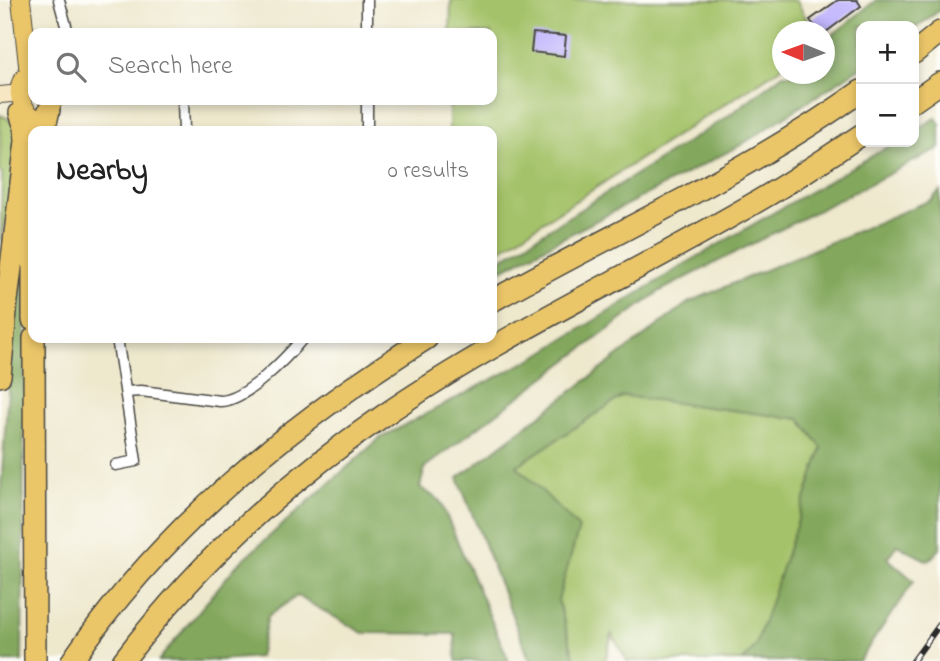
<!DOCTYPE html>
<meta charset="utf-8">
<style>
:root{--surface:#fff;--page:#f2f2f2;--text:#222;--muted:#767676;--line:#e0e0e0}
body{margin:0;font-family:"Indie Flower",sans-serif;background:var(--page);color:var(--text)}
.controls{position:absolute;right:21px;top:21px;display:grid;overflow:hidden;border-radius:14px;box-shadow:0 4px 10px #0003}
.controls button{width:63px;height:63px;display:grid;place-items:center;padding:0;border:0;border-bottom:2px solid var(--line);background:var(--surface);color:var(--text);font:35px sans-serif}
.compass{position:absolute;left:772px;top:21px;width:63px;height:63px;border-radius:50%;background:var(--surface);box-shadow:0 4px 10px #0003;rotate:271deg}
.list{margin:0;padding:0;list-style:none}
h2{display:flex;justify-content:space-between;align-items:center;height:91px;margin:0;padding:0 28px;font-size:30px}
h2 small{font-size:23px;font-weight:400;color:var(--muted)}
.icon{flex:none;width:38px;height:38px;fill:none;stroke:currentColor;stroke-width:2;stroke-linecap:round;stroke-linejoin:round}
.map{position:relative;flex:none;width:940px;height:661px;overflow:hidden}
.search{position:absolute;background:var(--surface);box-shadow:0 4px 10px #0003;left:28px;top:28px;width:469px;height:77px;display:flex;align-items:center;gap:18px;box-sizing:border-box;padding:0 24px;border-radius:14px;color:var(--muted);font-size:26px}
.panel{position:absolute;background:var(--surface);box-shadow:0 4px 10px #0003;left:28px;top:126px;width:469px;height:217px;border-radius:14px}
.map>svg:first-child{display:block}
.green{fill:#a4c269;stroke:#68764a;stroke-width:2}
.forest{fill:#83a85d;stroke:#576a44;stroke-width:2}
.building{fill:#c0b4fd}
.lines{fill:none;stroke-linecap:round;stroke-linejoin:round}
.street-casing{stroke:#484743;stroke-width:13}
.secondary-casing{stroke:#484743;stroke-width:18}
.primary-casing{stroke:#484743;stroke-width:20}
.highway-casing{stroke:#484743;stroke-width:24}
.street{stroke:#fff;stroke-width:10}
.secondary{stroke:#f7e8c3;stroke-width:16}
.primary{stroke:#ebc669;stroke-width:18}
.highway{stroke:#ebc669;stroke-width:21}
.rail-casing{stroke:#2b2b2b;stroke-width:6}
.rail{stroke:#fdfcf7;stroke-width:3.5;stroke-dasharray:10;stroke-linecap:butt}
</style>
<div class="map">
<svg width="940" height="661" viewBox="0 0 940 661">
<rect width="100%" height="100%" fill="#fdfcf7"/>
<filter id="ink" filterUnits="userSpaceOnUse"><feTurbulence type="fractalNoise" baseFrequency=".0143" numOctaves="2"/><feDisplacementMap in="SourceGraphic" scale="14" xChannelSelector="R" yChannelSelector="G"/><feConvolveMatrix kernelMatrix="1 2 1 2 8 2 1 2 1" color-interpolation-filters="sRGB"/></filter>
<filter id="wash" filterUnits="userSpaceOnUse"><feTurbulence type="fractalNoise" baseFrequency=".00686" numOctaves="4" result="noise"/><feDisplacementMap in="SourceGraphic" scale="28" xChannelSelector="R" yChannelSelector="G"/><feGaussianBlur stdDeviation="1.57" result="paint"/><feColorMatrix in="noise" values="0 0 0 0 0 0 0 0 0 0 0 0 0 0 0 0 0 1.4 0 .05"/><feComposite in="paint" operator="in"/></filter>
<g filter="url(#wash)">
<rect width="100%" height="100%" fill="#eee8cd"/>
<g class="green">
<path d="M 451,0 L 796,0 L 813,31 L 782,32 L 782,67 L 492,255 L 492,131 L 449,131 L 449,100 L 492,100 L 492,33 L 450,33 Z"/>
<path d="M 0,115 C 7,117 13,122 16,129 C 24,151 6,216 1,242 L 2,173 L 0,172 Z"/>
<path d="M 623,396 L 800,419 L 822,448 L 759,646 L 746,661 L 627,661 L 612,634 L 605,661 L 575,661 L 558,600 L 578,528 L 516,466 Z"/>
</g>
<g class="forest">
<path d="M 876,0 L 940,0 L 940,10 L 914,29 L 914,26 L 861,26 L 861,67 L 741,145 L 492,275 L 492,265 L 727,117 L 783,74 L 824,74 L 825,41 Z"/>
<path d="M 936,118 L 940,125 L 940,148 L 660,291 L 425,467 L 420,487 L 440,501 L 509,661 L 456,661 L 455,634 L 363,633 L 297,596 L 268,616 L 259,657 L 204,661 L 158,661 L 236,566 L 380,438 L 539,355 L 690,261 L 896,142 L 914,142 L 914,131 Z"/>
<path d="M 940,191 L 940,549 L 928,561 L 897,545 L 887,558 L 914,581 L 859,661 L 743,661 L 756,645 L 822,448 L 800,419 L 623,396 L 517,466 L 579,528 L 558,600 L 575,661 L 530,661 L 458,478 L 689,302 L 931,200 Z"/>
<path d="M 26,205 L 22,661 L 0,661 L 0,500 L 11,348 Z"/>
</g>
<g id="blocks">
<g class="building">
<path d="M 838,0 L 857,0 L 861,6 L 826,32 L 819,32 L 810,20 Z"/>
<path d="M 533,33 L 566,36 L 564,56 L 531,52 Z"/>
</g>
</g>
</g>
<g filter="url(#ink)">
<use href="#blocks" fill-opacity="0" stroke="#484743" stroke-width="2"/>
<g class="lines">
<defs>
<g id="street">
<path d="M 59,0 L 68,33"/>
<path d="M 367,0 L 367,33"/>
<path d="M 183,100 L 184,131"/>
<path d="M 367,100 L 367,131"/>
<path d="M 126,392 L 141,391 L 220,401 C 246,401 287,357 303,338"/>
<path d="M 116,465 L 136,461 L 117,338"/>
</g>
<path id="secondary" d="M 0,95 L 11,94"/>
<g id="primary">
<path d="M 21,0 L 29,74"/>
<path d="M 33,74 C 0,79 37,150 53,100"/>
</g>
<g id="highway">
<path d="M 914,53 L 940,32"/>
<path d="M 914,101 L 940,83"/>
<path d="M 44,131 L 49,110"/>
<path d="M 33,216 L 33,320"/>
<path d="M 492,301 C 615,232 746,173 861,91"/>
<path d="M 34,338 L 35,661"/>
<path d="M 0,376 L 7,301 L 26,141 L 25,127 L 20,113"/>
<path d="M 72,661 C 163,527 291,423 427,338"/>
<path d="M 123,661 C 195,566 285,483 383,416 C 504,333 638,272 763,198 C 797,178 829,156 861,135"/>
</g>
</defs>
<use href="#street" class="street-casing"/>
<use href="#secondary" class="secondary-casing"/>
<use href="#primary" class="primary-casing"/>
<use href="#highway" class="highway-casing"/>
<use href="#street" class="street"/>
<use href="#secondary" class="secondary"/>
<use href="#primary" class="primary"/>
<use href="#highway" class="highway"/>
<defs>
<path id="rail" d="M 913,661 L 940,624"/>
</defs>
<use href="#rail" class="rail-casing"/>
<use href="#rail" class="rail"/>
</g>
</g>
</svg>
<div class="controls">
<button>+</button>
<button>−</button>
</div>
<svg class="compass" viewBox="-18 -18 36 36"><path d="M0-13l5 13h-10z" fill="#e53935"/><path d="M0 13l5-13h-10z" fill="#767676"/></svg>
<div class="search"><svg class="icon" aria-label="search" viewBox="0 0 24 24"><circle cx="10" cy="10" r="6"/><path d="M15 15l6 6"/></svg>Search here</div>
<section class="panel">
<h2>Nearby<small>0 results</small></h2>
<ul class="list">
</ul>
</section>
</div>
